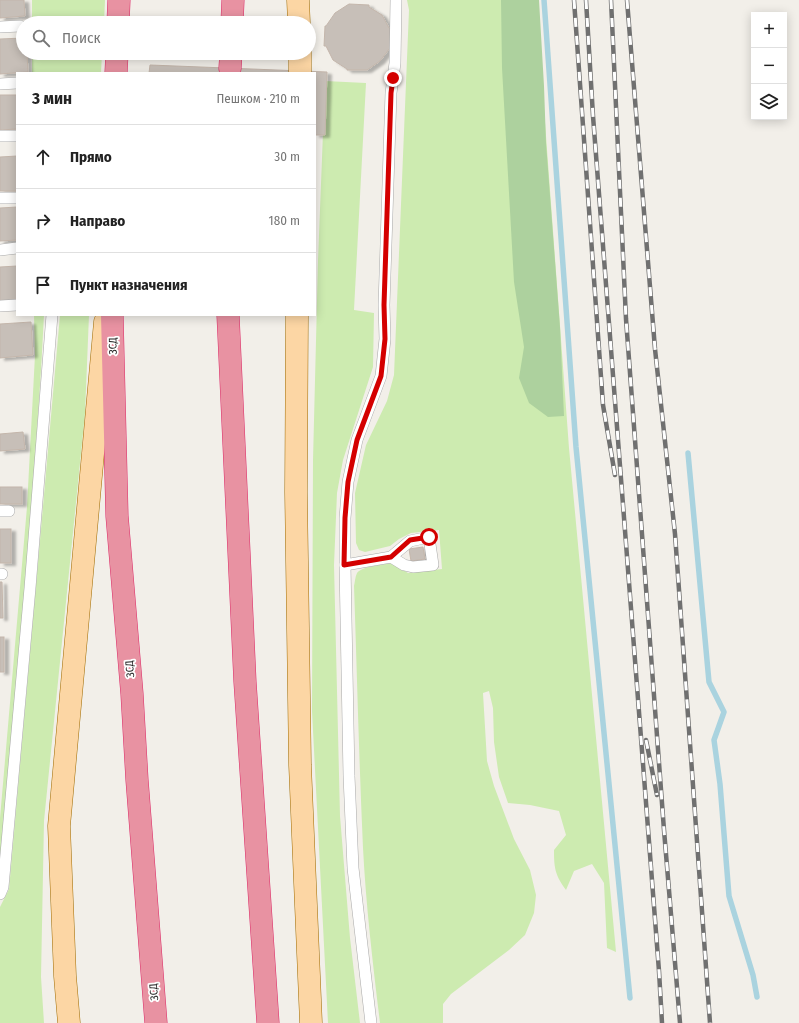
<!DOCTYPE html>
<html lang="ru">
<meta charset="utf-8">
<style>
:root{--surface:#fff;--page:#f6f6f6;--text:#222;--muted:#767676;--line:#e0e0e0}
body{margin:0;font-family:"Fira Sans Condensed",sans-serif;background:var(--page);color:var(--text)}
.controls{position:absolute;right:12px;top:12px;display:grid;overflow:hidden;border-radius:0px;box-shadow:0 2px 10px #0003}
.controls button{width:36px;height:36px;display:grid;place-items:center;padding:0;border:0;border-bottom:1px solid var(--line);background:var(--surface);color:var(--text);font:20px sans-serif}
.stop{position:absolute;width:12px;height:12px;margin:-9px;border:3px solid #d40000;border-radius:50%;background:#fff}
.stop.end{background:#d40000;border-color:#fff;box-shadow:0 1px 4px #0008}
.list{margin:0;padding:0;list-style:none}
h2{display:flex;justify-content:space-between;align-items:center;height:52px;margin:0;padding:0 16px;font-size:17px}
h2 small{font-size:13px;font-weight:400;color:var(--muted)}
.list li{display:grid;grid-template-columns:26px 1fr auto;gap:12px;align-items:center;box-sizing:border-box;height:64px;padding:0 16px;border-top:1px solid var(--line)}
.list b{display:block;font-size:15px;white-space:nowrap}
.list em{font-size:13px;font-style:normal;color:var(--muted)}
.icon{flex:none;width:22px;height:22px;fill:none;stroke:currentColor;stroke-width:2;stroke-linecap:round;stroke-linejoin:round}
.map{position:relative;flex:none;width:799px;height:1023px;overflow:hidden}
.search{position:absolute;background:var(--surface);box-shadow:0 2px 10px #0003;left:16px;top:16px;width:300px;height:44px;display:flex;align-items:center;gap:10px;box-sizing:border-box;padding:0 14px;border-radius:22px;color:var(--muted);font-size:15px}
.panel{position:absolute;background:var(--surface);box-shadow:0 2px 10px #0003;left:16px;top:72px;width:300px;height:244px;border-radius:0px}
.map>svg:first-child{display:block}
.grass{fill:#cdebb0}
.forest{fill:#add19e}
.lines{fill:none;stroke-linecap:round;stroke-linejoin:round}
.stream{stroke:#aad3df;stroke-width:5.5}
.building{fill:#c7bfb8;stroke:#c4b6ab;filter:url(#shadow)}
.lane-casing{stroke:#a9a9a9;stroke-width:12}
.primary-casing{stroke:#a06b00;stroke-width:23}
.highway-casing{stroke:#dc2a67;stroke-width:23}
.lane{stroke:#fff;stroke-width:11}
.primary{stroke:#fcd6a4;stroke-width:22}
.highway{stroke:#e892a2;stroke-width:22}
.rail-casing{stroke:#707070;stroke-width:4.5}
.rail{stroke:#fff;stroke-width:3;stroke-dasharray:9;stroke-linecap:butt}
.route{stroke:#d40000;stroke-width:5}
.labels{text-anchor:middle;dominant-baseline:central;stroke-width:3.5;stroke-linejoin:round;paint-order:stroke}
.street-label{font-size:11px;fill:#222;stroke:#fff}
</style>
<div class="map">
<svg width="799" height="1023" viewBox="0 0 799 1023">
<defs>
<filter id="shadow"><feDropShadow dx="4.5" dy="2.5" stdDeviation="1" flood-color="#0004"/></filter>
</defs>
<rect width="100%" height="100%" fill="#f2efe9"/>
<g class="grass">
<path d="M 32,0 L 105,0 L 104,23 L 32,23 Z"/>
<path d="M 407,0 L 536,0 L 569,448 L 616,952 L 607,948 L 604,883 L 592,864 L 574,871 L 566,890 C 555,875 554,868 554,850 L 566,835 L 559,811 L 530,805 L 508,803 L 499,777 L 494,742 L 493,708 L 489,691 L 483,693 L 487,761 L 494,786 L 514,839 L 530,870 L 536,895 L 534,913 L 525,935 L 509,950 L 451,994 L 443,1004 L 443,1023 L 380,1023 C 373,965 366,906 363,848 C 359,761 357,673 354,586 C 355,582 355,577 357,573 C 362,566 383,565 392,563 L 408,573 L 442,569 L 439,530 L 411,533 L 399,539 L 390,546 L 365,552 L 359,550 L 356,543 L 355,493 L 366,445 L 387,401 L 394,375 L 409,10 Z"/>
<path d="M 32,53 L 102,53 L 101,73 L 32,73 Z"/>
<path d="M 325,81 L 366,83 L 354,310 L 374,313 L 373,367 L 343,460 L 337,493 L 334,565 L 340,816 L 350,938 L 360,1023 L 328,1023 L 312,711 L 313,460 L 318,261 Z"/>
<path d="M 34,315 L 44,315 C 35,498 16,680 0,862 L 0,818 L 27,507 L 35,355 Z"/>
<path d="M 60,315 L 89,315 L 85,413 L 44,821 L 41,977 L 44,1023 L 0,1023 L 0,907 L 9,889 Z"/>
</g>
<path class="forest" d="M 501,0 L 539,0 L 544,86 L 546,143 L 560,327 L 564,416 L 548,417 L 529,403 L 519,378 L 524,347 L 514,282 L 502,68 Z"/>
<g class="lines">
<g class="stream">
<path d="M 544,0 L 576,447 L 630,998"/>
<path d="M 688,453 L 709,682 L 724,712 L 714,740 L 720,784 L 729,896 L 753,975 L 757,997"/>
</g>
</g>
<g class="building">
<path d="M 0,0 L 24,0 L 25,16 L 0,18 Z"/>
<path d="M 349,4 L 369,5 L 369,7 L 382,15 L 389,28 L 390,28 L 390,48 L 380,61 L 367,70 L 347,70 L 347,69 L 333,60 L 326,46 L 324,46 L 325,26 L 326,26 L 335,13 Z"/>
<path d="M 23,38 L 23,53 L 27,53 L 28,72 L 0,74 L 0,39 Z"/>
<path d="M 150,65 L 327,72 L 325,135 L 315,135 L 315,73 L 149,73 Z"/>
<path d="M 0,95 L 17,95 L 17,129 L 0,130 Z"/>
<path d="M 17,156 L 17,191 L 0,191 L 0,157 Z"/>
<path d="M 17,207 L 17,240 L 0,241 L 0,208 Z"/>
<path d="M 17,266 L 17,301 L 0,302 L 0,267 Z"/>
<path d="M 31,322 L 33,355 L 0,358 L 0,324 Z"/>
<path d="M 23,432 L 25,449 L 0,451 L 0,434 Z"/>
<rect x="0" y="487" width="22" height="17"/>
<rect x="0" y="529" width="11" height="34"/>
<path d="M 423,547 L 425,559 L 411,561 L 409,549 Z"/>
<path d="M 0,582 L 2,582 L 3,618 L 0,618 Z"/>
<rect x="0" y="637" width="4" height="35"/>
</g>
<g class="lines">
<defs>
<g id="lane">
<path d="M 0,27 L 20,26"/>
<path d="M 0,84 L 17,83"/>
<path d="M 0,136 L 17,136"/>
<path d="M 0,198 L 17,198"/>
<path d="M 0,250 L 17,248"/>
<path d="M 0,306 L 17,305"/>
<path d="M 0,511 L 9,511"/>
<path d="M 345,565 L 391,557 L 410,541 L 429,537 L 433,565 L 413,567 L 404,565 L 391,557"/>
<path d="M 0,574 L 2,574"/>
<path d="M 0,894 L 3,887 L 30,588 L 52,315"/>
<path d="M 371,1023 L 353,868 L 349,776 L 345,565 L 345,518 L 348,482 L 357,440 L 381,376 L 385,339 L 384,305 L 391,93 L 395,63 L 396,0"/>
</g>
<g id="primary">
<path d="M 298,0 L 299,23"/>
<path d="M 300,53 L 300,71"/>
<path d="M 297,315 L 296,492 L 300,765 L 311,1023"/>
<path d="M 69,1023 L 65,976 L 59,826 L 105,322"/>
</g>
<g id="highway">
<path d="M 118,23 L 119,0"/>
<path d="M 232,23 L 233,0"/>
<path d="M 230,68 L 231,53"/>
<path d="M 116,73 L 117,53"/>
<path d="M 112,315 L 117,516 L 132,694 L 137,780 L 156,1023"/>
<path d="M 228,315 L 245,682 L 268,1023"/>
</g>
</defs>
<use href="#lane" class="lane-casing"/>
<use href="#primary" class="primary-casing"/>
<use href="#highway" class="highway-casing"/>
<use href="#lane" class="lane"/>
<use href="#primary" class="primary"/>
<use href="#highway" class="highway"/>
<defs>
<g id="rail">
<path d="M 574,0 L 603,405 L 615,475"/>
<path d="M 586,0 L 593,116 L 659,971 L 662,1023"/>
<path d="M 611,0 L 626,319 L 664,830 L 680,1023"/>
<path d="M 627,0 L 655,349 L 675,534 L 710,1023"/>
<path d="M 646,740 L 657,795"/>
</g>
</defs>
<use href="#rail" class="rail-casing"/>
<use href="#rail" class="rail"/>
</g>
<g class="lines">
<path class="route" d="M 393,78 L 391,93 L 384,305 L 385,339 L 381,376 L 357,440 L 348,482 L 345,518 L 344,565 L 391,557 L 410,540 L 429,537"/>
</g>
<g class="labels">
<g class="street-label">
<text transform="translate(113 346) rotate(-91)">ЗСД</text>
<text transform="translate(130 669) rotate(-95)">ЗСД</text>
<text transform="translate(154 992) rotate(-95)">ЗСД</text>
</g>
</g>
</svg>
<div class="controls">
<button>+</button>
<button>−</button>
<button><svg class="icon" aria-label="layers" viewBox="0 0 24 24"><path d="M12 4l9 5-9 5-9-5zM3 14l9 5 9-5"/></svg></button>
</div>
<div class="stop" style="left:429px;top:537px"></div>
<div class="stop end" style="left:393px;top:78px"></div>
<div class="search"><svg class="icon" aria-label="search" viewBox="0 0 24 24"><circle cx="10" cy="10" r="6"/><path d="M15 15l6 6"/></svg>Поиск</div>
<section class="panel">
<h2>3 мин<small>Пешком · 210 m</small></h2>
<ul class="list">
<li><svg class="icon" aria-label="ahead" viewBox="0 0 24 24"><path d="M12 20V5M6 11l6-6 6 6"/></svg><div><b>Прямо</b></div><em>30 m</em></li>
<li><svg class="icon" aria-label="right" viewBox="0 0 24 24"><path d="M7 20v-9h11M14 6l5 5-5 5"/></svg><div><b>Направо</b></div><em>180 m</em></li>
<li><svg class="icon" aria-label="arrive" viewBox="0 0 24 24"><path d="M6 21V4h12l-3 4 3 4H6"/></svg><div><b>Пункт назначения</b></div></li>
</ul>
</section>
</div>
